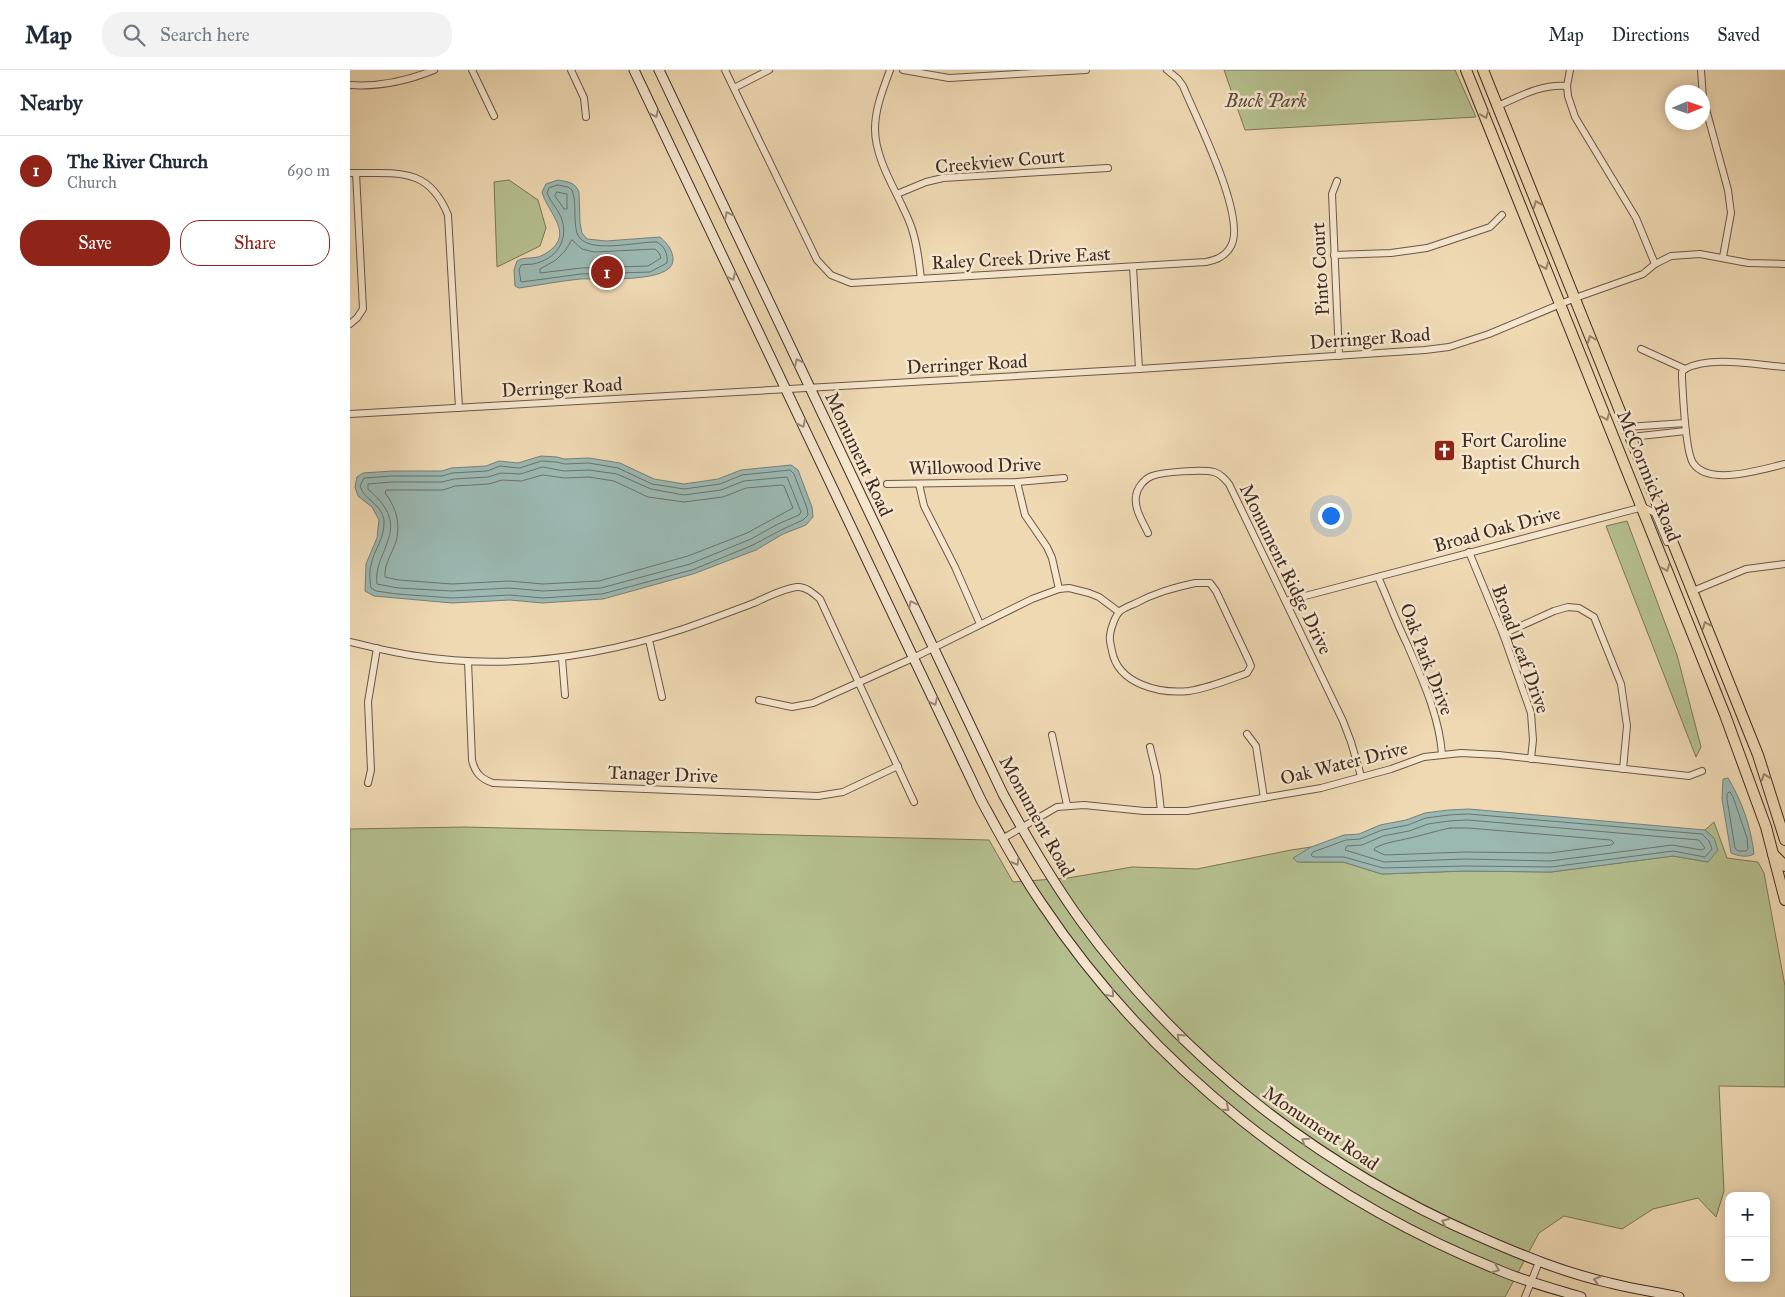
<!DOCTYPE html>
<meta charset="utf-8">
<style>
:root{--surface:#fff;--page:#f2f2f3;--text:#1f2937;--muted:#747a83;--line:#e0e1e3;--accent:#8f2418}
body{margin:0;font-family:"IM FELL Great Primer",serif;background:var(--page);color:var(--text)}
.controls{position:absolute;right:15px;bottom:15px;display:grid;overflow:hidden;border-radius:10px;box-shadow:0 2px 12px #0003}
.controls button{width:45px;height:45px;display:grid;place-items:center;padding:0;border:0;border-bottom:1px solid var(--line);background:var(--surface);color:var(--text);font:25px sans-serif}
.compass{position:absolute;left:1315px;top:15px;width:45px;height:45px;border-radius:50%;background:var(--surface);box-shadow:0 2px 12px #0003;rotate:88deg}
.you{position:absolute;left:980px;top:445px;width:18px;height:18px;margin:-12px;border:4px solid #fff;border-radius:50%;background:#1a73e8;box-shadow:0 0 0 8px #1a73e833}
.badge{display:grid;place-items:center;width:32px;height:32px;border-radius:50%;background:var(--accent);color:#fff;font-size:16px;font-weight:700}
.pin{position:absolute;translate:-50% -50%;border:2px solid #fff;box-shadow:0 1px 5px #0006}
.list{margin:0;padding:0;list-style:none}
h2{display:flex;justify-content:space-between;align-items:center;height:65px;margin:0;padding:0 20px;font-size:21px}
h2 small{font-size:16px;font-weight:400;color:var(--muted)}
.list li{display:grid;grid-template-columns:32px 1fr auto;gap:15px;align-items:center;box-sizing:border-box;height:70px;padding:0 20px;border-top:1px solid var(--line)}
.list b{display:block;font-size:19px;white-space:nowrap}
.list p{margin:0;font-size:16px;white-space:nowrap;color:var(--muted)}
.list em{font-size:16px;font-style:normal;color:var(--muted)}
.actions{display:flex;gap:10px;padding:15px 20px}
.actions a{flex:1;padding:11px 0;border:1px solid var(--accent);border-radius:20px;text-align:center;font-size:18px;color:var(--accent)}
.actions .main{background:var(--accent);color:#fff}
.icon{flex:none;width:28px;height:28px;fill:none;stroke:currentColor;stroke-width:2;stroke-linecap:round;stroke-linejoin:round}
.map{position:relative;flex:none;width:1435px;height:1227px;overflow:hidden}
header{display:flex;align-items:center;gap:30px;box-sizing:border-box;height:70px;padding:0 25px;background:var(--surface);border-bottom:1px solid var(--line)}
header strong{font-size:24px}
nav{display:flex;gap:28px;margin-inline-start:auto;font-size:18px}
.search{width:350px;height:45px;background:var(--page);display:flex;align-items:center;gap:12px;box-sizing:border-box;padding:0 18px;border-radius:20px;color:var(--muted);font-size:19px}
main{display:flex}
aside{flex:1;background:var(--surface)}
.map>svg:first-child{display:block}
.green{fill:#b6c08f;stroke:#7b7659}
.water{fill:#9bb9b3;stroke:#778079}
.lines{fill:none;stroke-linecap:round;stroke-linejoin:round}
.shore{stroke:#6e726b;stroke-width:1}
.minor-casing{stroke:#6c5647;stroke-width:8}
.secondary-casing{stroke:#402b23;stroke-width:11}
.primary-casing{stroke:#402b23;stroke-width:12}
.minor{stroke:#f5e6ce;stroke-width:6}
.secondary{stroke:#f5e6ce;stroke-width:9}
.primary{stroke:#efd9b3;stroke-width:10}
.oneway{stroke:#9a8878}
.oneway2{stroke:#98826b}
.labels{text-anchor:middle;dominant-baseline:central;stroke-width:5;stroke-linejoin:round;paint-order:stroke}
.park-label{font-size:19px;font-style:italic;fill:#584939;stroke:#f5e6ce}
.street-label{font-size:19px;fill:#402b23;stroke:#f5e6ce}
.poi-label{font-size:19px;fill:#402b23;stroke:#f5e6ce;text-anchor:start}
</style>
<header>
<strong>Map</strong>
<div class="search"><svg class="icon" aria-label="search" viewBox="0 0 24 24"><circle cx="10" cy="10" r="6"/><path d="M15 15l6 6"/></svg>Search here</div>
<nav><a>Map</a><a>Directions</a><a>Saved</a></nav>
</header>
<main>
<aside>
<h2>Nearby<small></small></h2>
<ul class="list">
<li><span class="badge">1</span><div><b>The River Church</b><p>Church</p></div><em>690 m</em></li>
</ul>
<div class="actions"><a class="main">Save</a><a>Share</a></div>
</aside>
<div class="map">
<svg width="1435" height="1227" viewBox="0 0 1435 1227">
<rect width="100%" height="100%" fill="#efd9b3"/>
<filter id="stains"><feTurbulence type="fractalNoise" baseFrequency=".004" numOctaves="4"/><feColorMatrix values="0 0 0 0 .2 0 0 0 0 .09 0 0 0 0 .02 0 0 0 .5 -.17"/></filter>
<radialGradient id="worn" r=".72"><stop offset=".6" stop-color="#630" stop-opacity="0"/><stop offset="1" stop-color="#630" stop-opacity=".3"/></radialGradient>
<g class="green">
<path d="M 874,0 L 1105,0 L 1126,47 L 895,60 Z"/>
<path d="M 159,110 L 188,130 L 196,158 L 190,176 L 147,197 L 144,112 Z"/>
<path d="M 1277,451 L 1327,585 L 1351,677 L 1346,687 L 1256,456 Z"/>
<path d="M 1364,752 L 1377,788 L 1408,792 L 1414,803 L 1435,916 L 1435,1017 L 1369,1016 L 1374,1121 L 1366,1147 L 1348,1128 L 1303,1139 L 1272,1159 L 1214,1146 L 1189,1163 L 1155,1227 L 0,1227 L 0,759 L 114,757 L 639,770 L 663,812 L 718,808 L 782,797 L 847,799 L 941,780 L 961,777 L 944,788 L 947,792 L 993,792 L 1032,804 L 1115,801 L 1201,802 L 1323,786 L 1358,792 L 1364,768 L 1355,760 Z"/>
</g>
<g class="water">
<path d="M 208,110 C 218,112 225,112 229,122 L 230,153 L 232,163 L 237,169 L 256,171 L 310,167 C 317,173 323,180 323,190 C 323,214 247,208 230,209 C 210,211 190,215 169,218 L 165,216 L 164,200 L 167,191 C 174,186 184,190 193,185 C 228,166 198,144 192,122 L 196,114 Z"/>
<path d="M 191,386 L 207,387 L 214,389 L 239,388 L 270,393 L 304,409 L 334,414 L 368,409 L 391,400 L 441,395 L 448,400 L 462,437 L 463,447 L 456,455 L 433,464 L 406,480 L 343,504 L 253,529 L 192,533 L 160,530 L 102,533 L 24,526 L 15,521 L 16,494 L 27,468 L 29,450 L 22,437 L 8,426 L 5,417 L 7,407 L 13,403 L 42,401 L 92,401 L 101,398 L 136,396 L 149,391 L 168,393 Z"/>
<path d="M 1378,708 C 1392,731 1401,757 1404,784 C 1397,788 1388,786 1381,783 L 1372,729 L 1373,709 Z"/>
<path d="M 1119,739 L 1355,760 L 1364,768 L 1368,780 L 1358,792 L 1323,786 L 1201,802 L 1115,801 L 1032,804 L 993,792 L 947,792 L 943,788 L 961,777 L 994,765 L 1009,764 L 1030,755 L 1056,750 L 1075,743 L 1098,740 Z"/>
</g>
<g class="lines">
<g class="shore">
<path d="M 208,115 L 218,117 L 222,120 C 227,133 223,149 227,163 C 234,186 289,171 307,172 C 315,177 318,184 317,193 L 300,202 L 231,204 L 171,212 L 169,200 L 171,195 C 176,194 182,195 187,193 C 209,187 219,167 211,147 C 207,138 200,131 197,123 L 199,118 Z"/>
<path d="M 207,122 L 217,124 L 217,139 L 214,139 L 205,126 Z"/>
<path d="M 222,170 L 232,179 L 244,182 L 305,179 L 309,183 L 311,188 L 298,196 L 231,198 L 190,203 L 190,199 L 206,190 L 215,181 Z"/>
<path d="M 192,391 L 206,392 L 215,394 L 239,393 L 268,398 L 302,414 L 334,419 L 370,414 L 392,405 L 440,400 L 444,404 L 457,438 L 458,445 L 453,450 L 431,460 L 403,475 L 342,500 L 252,524 L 192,528 L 160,525 L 102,528 L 47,524 L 26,521 L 21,518 C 20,512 19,502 21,495 C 24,479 35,469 34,450 C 32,434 14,430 10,416 L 14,408 L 42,406 L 92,406 L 102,403 L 137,401 L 150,396 L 169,398 Z"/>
<path d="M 193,397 L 214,401 L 239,400 L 267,404 L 301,419 L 334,425 L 371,420 L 394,411 L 437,407 L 451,442 L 449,445 L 428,454 L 401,469 L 340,494 L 251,518 L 193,521 L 159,518 L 102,521 L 48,518 L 27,514 C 25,498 32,488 37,473 C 47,449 35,434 18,419 L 18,414 L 42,412 L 92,412 L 104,409 L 138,407 L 151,403 L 170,404 Z"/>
<path d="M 193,405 L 214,408 L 239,407 L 264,411 L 298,427 L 334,432 L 373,427 L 396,418 L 432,415 L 434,416 L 443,438 L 397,463 L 338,486 L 249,511 L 193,514 L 159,511 L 102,514 L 49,510 L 35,507 C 34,496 40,487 44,477 C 52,458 47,438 35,423 L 36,420 L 93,420 L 105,416 L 139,414 L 152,410 L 171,411 Z"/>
<path d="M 1380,722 L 1383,727 L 1397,768 L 1398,779 L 1396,781 L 1388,781 L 1385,778 L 1377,729 L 1377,724 Z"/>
<path d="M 1118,744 L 1352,764 L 1359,771 L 1362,779 L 1355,787 L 1323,781 L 1201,797 L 1115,796 L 1033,798 L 994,787 L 963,787 L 961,785 L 963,782 L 996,770 L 1010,769 L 1032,760 L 1058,755 L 1076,748 L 1099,745 Z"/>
<path d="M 1118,750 L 1349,770 L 1355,778 L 1352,780 L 1322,775 L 1201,791 L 1115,789 L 1034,792 L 995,780 L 997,776 L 1012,775 L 1033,766 L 1059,761 L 1078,754 L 1099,751 Z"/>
<path d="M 1100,758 L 1118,758 L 1261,770 L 1264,773 L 1261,775 L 1200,783 L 1115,782 L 1035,785 L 1024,780 L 1025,778 C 1036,772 1048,771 1060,768 C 1074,765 1085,761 1100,758 Z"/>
</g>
<defs>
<g id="minor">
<path d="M 122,0 L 144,46"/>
<path d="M 221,0 L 234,28 L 236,47"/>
<path d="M 375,0 L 467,190 L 481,205 L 501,213 L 856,192 C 867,190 876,186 881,176 C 897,147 846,48 833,16 L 828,9 L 817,0"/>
<path d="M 540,0 C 533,19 525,39 525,59 C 525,92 550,126 561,156 C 567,173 569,191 571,209"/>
<path d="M 553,0 L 599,8 L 736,0"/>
<path d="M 1220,0 L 1217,16 L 1218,26 L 1225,47 L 1286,148 L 1305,194"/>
<path d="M 1351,0 L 1353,28 L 1378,120 L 1381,143 L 1373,187"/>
<path d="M 0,15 C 29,17 57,11 84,0"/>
<path d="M 384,18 L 419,0"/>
<path d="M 1148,36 C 1170,26 1191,14 1217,16"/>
<path d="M 0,103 C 45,104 78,95 98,145 L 109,338"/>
<path d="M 987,111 L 982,124 L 989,286"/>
<path d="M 547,124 L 576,112 L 593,108 L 758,98"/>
<path d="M 984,185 L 1041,183 L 1077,178 L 1140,157 L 1152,145"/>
<path d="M 783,197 L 789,299"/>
<path d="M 0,254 L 7,248 L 13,239 L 6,103"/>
<path d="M 1291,279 L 1335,299"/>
<path d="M 1335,299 L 1332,302 L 1332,308 C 1333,325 1335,381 1343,393 C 1359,417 1412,399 1435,394"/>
<path d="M 1335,299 C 1360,285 1407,295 1435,297"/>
<path d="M 0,344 L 789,299 L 1075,280 L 1099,277 L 1139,264 L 1225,228 L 1293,204 L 1305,194 L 1321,186 L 1350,184 L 1398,193 L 1435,194"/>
<path d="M 1277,357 L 1335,353"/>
<path d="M 1281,367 L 1336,361"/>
<path d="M 667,412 L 675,445 L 697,477 L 702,488 L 709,519"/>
<path d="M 537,414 L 667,412 L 714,408"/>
<path d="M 569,414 L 574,436 L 605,497 L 630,554"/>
<path d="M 798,463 C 793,452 784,439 786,426 C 787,418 794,409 802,406 C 813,402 853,399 864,402 C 871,404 875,409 879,414 L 993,651 L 1001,672 L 1011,706"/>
<path d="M 1119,482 L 1153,564 L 1181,643 L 1183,670 L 1181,689"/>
<path d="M 1028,507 C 1038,529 1046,552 1057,574 C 1072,609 1089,645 1092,684"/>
<path d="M 845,513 L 860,513 L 866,521 L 899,591 L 901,596 L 897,603 C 878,610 859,618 839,621 C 809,624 768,614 762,581 C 761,575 759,571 760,565 C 761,558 765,546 770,541 C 774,538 779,536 784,534 C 804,523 823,518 845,513 Z"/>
<path d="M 1343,521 L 1396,499 L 1435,494"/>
<path d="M 936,531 L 1293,437 L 1305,443 L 1317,472"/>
<path d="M 1153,564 L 1204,541 L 1218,537 L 1229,538 L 1244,547 L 1271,614 L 1277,656 L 1273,699"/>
<path d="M 299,570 L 312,627"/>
<path d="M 0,572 C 22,577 44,583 67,586 C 156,600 247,587 333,559 C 357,551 380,542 404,533 C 417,527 432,519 447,517 C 455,516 463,523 470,529 L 564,732"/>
<path d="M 212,588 L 215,625"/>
<path d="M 118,591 L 122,690 C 125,703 131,709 143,713 L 468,726 L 493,722 L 548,696"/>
<path d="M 409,630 L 442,637 L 463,633 L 563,588 L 682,529 L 709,519 L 719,518 L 739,523 L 749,527 L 769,542"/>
<path d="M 897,664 L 906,676 L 914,728"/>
<path d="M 702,665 L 717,735"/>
<path d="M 800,677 L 807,706 L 811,741"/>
<path d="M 18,713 L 21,700 L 18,632 L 27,578"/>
<path d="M 652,769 L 707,737 L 734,735 L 794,741 L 837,741 L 971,718 L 1041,699 L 1074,687 L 1111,683 L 1149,685 L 1339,706 L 1352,701"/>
<path d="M 1175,1227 L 1189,1192"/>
</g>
<g id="secondary">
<path d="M 284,0 L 631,730 C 650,765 669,801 692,834 C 803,1000 966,1127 1151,1201 C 1177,1212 1204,1219 1231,1227"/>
<path d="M 309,0 L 653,724 C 677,768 702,811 731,851 C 833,991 970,1097 1128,1166 C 1171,1185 1215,1203 1260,1213 C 1283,1219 1306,1222 1329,1227"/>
</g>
<g id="primary">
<path d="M 1116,0 L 1375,645 L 1416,757 L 1435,830"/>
<path d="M 1133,0 L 1408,685 L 1435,770"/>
<path d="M 1423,784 L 1435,796"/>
</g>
</defs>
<use href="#minor" class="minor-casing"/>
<use href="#secondary" class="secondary-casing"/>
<use href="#primary" class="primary-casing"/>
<use href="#minor" class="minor"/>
<use href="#secondary" class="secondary"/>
<use href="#primary" class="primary"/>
</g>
<defs><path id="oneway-chevron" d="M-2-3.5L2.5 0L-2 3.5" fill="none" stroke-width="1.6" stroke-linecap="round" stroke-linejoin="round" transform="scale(1.25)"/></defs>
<g class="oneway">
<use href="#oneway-chevron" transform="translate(305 44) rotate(65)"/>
<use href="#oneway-chevron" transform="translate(378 145) rotate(-116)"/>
<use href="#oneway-chevron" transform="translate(382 207) rotate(65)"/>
<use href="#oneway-chevron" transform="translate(448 292) rotate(-115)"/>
<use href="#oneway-chevron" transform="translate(452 354) rotate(64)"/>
<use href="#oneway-chevron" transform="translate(562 534) rotate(-115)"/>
<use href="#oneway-chevron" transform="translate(584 632) rotate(65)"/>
<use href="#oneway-chevron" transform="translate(666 792) rotate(60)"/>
<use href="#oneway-chevron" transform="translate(761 924) rotate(50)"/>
<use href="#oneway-chevron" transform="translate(830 967) rotate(-136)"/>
<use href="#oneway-chevron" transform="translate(876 1038) rotate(39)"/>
<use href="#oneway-chevron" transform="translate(955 1071) rotate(-147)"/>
<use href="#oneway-chevron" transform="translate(1095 1152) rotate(-156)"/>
<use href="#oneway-chevron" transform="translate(1146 1199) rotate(22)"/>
<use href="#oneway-chevron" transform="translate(1247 1210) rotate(-163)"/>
</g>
<g class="oneway2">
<use href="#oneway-chevron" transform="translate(1135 45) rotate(68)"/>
<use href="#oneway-chevron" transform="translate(1187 134) rotate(-112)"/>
<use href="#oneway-chevron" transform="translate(1195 196) rotate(68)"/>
<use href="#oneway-chevron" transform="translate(1241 269) rotate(-111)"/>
<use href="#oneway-chevron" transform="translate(1256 347) rotate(68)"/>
<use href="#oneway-chevron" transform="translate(1316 498) rotate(69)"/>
<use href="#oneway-chevron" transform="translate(1356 555) rotate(-112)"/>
<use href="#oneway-chevron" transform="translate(1415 707) rotate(-109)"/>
</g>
<defs>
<symbol id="church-square" viewBox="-11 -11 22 22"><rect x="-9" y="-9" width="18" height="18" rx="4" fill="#8f2418" stroke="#f5e6ce"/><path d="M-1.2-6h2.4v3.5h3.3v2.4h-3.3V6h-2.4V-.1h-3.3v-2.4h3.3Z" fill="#fff"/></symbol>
</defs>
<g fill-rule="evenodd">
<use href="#church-square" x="1082" y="368" width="25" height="25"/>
</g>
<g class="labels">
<g class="park-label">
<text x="916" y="30">Buck Park</text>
</g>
<g class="street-label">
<text transform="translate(650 91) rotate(-5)">Creekview Court</text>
<text transform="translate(671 188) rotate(-3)">Raley Creek Drive East</text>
<text transform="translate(970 199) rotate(-93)">Pinto Court</text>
<text transform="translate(1020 268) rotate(-4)">Derringer Road</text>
<text transform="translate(617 294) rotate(-3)">Derringer Road</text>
<text transform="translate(212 317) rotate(-3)">Derringer Road</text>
<text transform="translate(509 384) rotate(65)">Monument Road</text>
<text transform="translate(625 396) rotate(-2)">Willowood Drive</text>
<text transform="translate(1299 406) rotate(68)">McCormick Road</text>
<text transform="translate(1147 459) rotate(-15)">Broad Oak Drive</text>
<text transform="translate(936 499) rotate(64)">Monument Ridge Drive</text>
<text transform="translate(1171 579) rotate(70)">Broad Leaf Drive</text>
<text transform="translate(1077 589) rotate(69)">Oak Park Drive</text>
<text transform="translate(994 693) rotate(-14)">Oak Water Drive</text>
<text transform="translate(313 704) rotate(2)">Tanager Drive</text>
<text transform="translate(687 746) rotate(61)">Monument Road</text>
<text transform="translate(971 1058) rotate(34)">Monument Road</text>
</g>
<g class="poi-label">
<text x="1111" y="370">Fort Caroline<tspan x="1111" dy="22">Baptist Church</tspan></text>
</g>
</g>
<rect width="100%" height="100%" filter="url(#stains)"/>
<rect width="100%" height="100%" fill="url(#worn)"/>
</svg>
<div class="controls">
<button>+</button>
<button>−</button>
</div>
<svg class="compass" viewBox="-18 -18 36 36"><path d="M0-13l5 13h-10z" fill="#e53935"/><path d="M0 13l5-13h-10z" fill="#747a83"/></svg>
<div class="you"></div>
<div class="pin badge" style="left:257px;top:202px">1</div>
</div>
</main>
